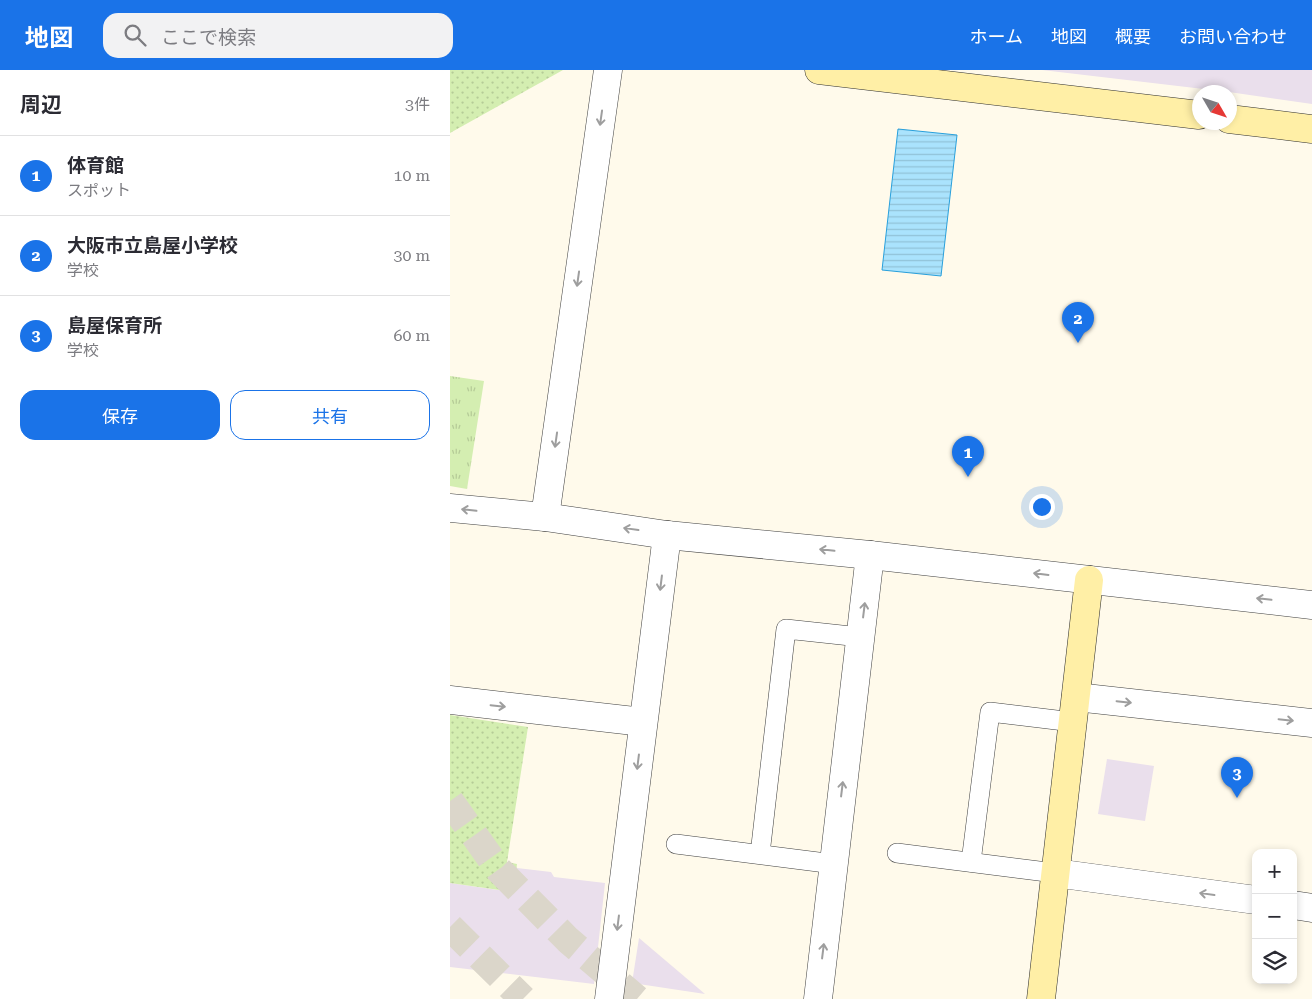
<!DOCTYPE html>
<html lang="ja">
<meta charset="utf-8">
<style>
:root{--surface:#fff;--page:#f2f2f3;--text:#2b2b33;--muted:#7c7c81;--line:#e1e1e2;--accent:#1a73e8}
body{margin:0;font-family:"Roboto Serif","Noto Sans JP",serif;background:var(--page);color:var(--text)}
.controls{position:absolute;right:15px;bottom:15px;display:grid;overflow:hidden;border-radius:10px;box-shadow:0 2px 8px #0003}
.controls button{width:45px;height:45px;display:grid;place-items:center;padding:0;border:0;border-bottom:1px solid var(--line);background:var(--surface);color:var(--text);font:25px sans-serif}
.compass{position:absolute;left:742px;top:15px;width:45px;height:45px;border-radius:50%;background:var(--surface);box-shadow:0 2px 8px #0003;rotate:129deg}
.you{position:absolute;left:591px;top:436px;width:18px;height:18px;margin:-12px;border:4px solid #fff;border-radius:50%;background:#1a73e8;box-shadow:0 0 0 8px #1a73e833}
.badge{display:grid;place-items:center;width:32px;height:32px;border-radius:50%;background:var(--accent);color:#fff;font-size:16px;font-weight:700}
.pin{position:absolute;translate:-50% -41px;filter:drop-shadow(0 1px 2px #0008)}
.pin::after{content:'';position:absolute;top:26px;width:18px;height:15px;background:inherit;clip-path:polygon(0 0,100% 0,50% 100%)}
.list{margin:0;padding:0;list-style:none}
h2{display:flex;justify-content:space-between;align-items:center;height:65px;margin:0;padding:0 20px;font-size:21px}
h2 small{font-size:16px;font-weight:400;color:var(--muted)}
.list li{display:grid;grid-template-columns:32px 1fr auto;gap:15px;align-items:center;box-sizing:border-box;height:80px;padding:0 20px;border-top:1px solid var(--line)}
.list b{display:block;font-size:19px;white-space:nowrap}
.list p{margin:0;font-size:16px;white-space:nowrap;color:var(--muted)}
.list em{font-size:16px;font-style:normal;color:var(--muted)}
.actions{display:flex;gap:10px;padding:15px 20px}
.actions a{flex:1;padding:11px 0;border:1px solid var(--accent);border-radius:15px;text-align:center;font-size:18px;color:var(--accent)}
.actions .main{background:var(--accent);color:#fff}
.icon{flex:none;width:28px;height:28px;fill:none;stroke:currentColor;stroke-width:2;stroke-linecap:round;stroke-linejoin:round}
.map{position:relative;flex:none;width:862px;height:929px;overflow:hidden}
header{display:flex;align-items:center;gap:30px;box-sizing:border-box;height:70px;padding:0 25px;background:var(--accent);color:#fff}
header strong{font-size:24px}
nav{display:flex;gap:28px;margin-inline-start:auto;font-size:18px}
.search{width:350px;height:45px;background:var(--page);display:flex;align-items:center;gap:12px;box-sizing:border-box;padding:0 18px;border-radius:15px;color:var(--muted);font-size:19px}
main{display:flex}
aside{flex:1;background:var(--surface)}
.map>svg:first-child{display:block}
.industrial{fill:#eadfec}
.grass{fill:url(#grass-tufts)}
.park{fill:url(#park-dots)}
.water{fill:url(#water-rules);stroke:#29a0dc}
.lines{fill:none;stroke-linecap:round;stroke-linejoin:round}
.highway-tunnel{stroke:#dbd6ca;stroke-width:28;stroke-dasharray:28 14;stroke-linecap:butt}
.lane-casing{stroke:#3f3f3f;stroke-width:20}
.street-casing{stroke:#3f3f3f;stroke-width:29}
.secondary-casing{stroke:#2e2e2e;stroke-width:29}
.lane{stroke:#fff;stroke-width:19}
.street{stroke:#fff;stroke-width:28}
.secondary{stroke:#ffefa6;stroke-width:28}
.oneway{stroke:#9e9e9e}
</style>
<header>
<strong>地図</strong>
<div class="search"><svg class="icon" aria-label="search" viewBox="0 0 24 24"><circle cx="10" cy="10" r="6"/><path d="M15 15l6 6"/></svg>ここで検索</div>
<nav><a>ホーム</a><a>地図</a><a>概要</a><a>お問い合わせ</a></nav>
</header>
<main>
<aside>
<h2>周辺<small>3件</small></h2>
<ul class="list">
<li><span class="badge">1</span><div><b>体育館</b><p>スポット</p></div><em>10 m</em></li>
<li><span class="badge">2</span><div><b>大阪市立島屋小学校</b><p>学校</p></div><em>30 m</em></li>
<li><span class="badge">3</span><div><b>島屋保育所</b><p>学校</p></div><em>60 m</em></li>
</ul>
<div class="actions"><a class="main">保存</a><a>共有</a></div>
</aside>
<div class="map">
<svg width="862" height="929" viewBox="0 0 862 929">
<defs>
<pattern id="grass-tufts" width="24" height="20" patternUnits="userSpaceOnUse" patternTransform="scale(1.25)"><rect width="24" height="20" fill="#d4eeb1"/><path d="M3 7l-1-3M5 7V3M7 7l1-3M15 17l-1-3M17 17v-4M19 17l1-3" fill="none" stroke="#b5cb97"/></pattern>
<pattern id="park-dots" width="8" height="8" patternUnits="userSpaceOnUse" patternTransform="scale(1.25)"><rect width="8" height="8" fill="#d4eeb1"/><path d="M2 2h.1M6 6h.1" fill="none" stroke="#b5cb97" stroke-width="1.8" stroke-linecap="round"/></pattern>
<pattern id="water-rules" width="6" height="5" patternUnits="userSpaceOnUse" patternTransform="scale(1.25)"><rect width="6" height="5" fill="#aae3fd"/><path d="M0 2.5h6" fill="none" stroke="#91c2d8"/></pattern>
</defs>
<rect width="100%" height="100%" fill="#fffaeb"/>
<g class="industrial">
<path d="M 592,0 L 862,0 L 862,34 L 779,22 Z"/>
<path d="M 657,689 L 704,696 L 695,751 L 648,744 Z"/>
<path d="M 67,798 L 101,802 L 104,807 L 155,813 L 144,914 L 0,897 L 0,813 L 62,822 Z"/>
<path d="M 189,868 L 255,924 L 182,913 Z"/>
</g>
<path class="grass" d="M 0,306 L 34,311 L 17,419 L 0,416 Z"/>
<g class="park">
<path d="M 0,0 L 113,0 L 0,63 Z"/>
<path d="M 0,645 L 78,657 L 57,792 L 67,794 L 63,822 L 0,813 Z"/>
</g>
<path class="water" d="M 448,59 L 507,65 L 491,206 L 432,200 Z"/>
<g class="lines">
<g class="highway-tunnel">
<path d="M 0,731 L 49,800 L 118,870 L 187,929"/>
<path d="M 0,857 L 73,929"/>
</g>
<defs>
<g id="lane">
<path d="M 226,774 L 384,794"/>
<path d="M 447,783 L 605,803"/>
<path d="M 310,784 L 336,559 L 410,567"/>
<path d="M 521,792 L 540,642 L 623,652"/>
</g>
<g id="street">
<path d="M 0,438 L 95,447 L 217,465 L 420,485 L 862,535"/>
<path d="M 95,447 L 158,0"/>
<path d="M 626,627 L 862,653"/>
<path d="M 0,630 L 193,652"/>
<path d="M 605,803 L 806,830"/>
<path d="M 843,835 L 862,838"/>
<path d="M 159,929 L 217,465"/>
<path d="M 368,929 L 420,485"/>
</g>
<g id="secondary">
<path d="M 369,0 L 749,45"/>
<path d="M 779,49 L 862,59"/>
<path d="M 591,929 L 639,510"/>
</g>
</defs>
<use href="#lane" class="lane-casing"/>
<use href="#street" class="street-casing"/>
<use href="#secondary" class="secondary-casing"/>
<use href="#lane" class="lane"/>
<use href="#street" class="street"/>
<use href="#secondary" class="secondary"/>
</g>
<defs><path id="oneway-shaft" d="M-6 0H5M1.5-3L5.5 0L1.5 3" fill="none" stroke-width="1.6" stroke-linecap="round" stroke-linejoin="round" transform="scale(1.25)"/></defs>
<g class="oneway">
<use href="#oneway-shaft" transform="translate(151 48) rotate(98)"/>
<use href="#oneway-shaft" transform="translate(128 209) rotate(98)"/>
<use href="#oneway-shaft" transform="translate(106 370) rotate(98)"/>
<use href="#oneway-shaft" transform="translate(19 440) rotate(-174)"/>
<use href="#oneway-shaft" transform="translate(181 459) rotate(-172)"/>
<use href="#oneway-shaft" transform="translate(377 480) rotate(-174)"/>
<use href="#oneway-shaft" transform="translate(591 504) rotate(-173)"/>
<use href="#oneway-shaft" transform="translate(211 513) rotate(97)"/>
<use href="#oneway-shaft" transform="translate(814 529) rotate(-174)"/>
<use href="#oneway-shaft" transform="translate(414 540) rotate(-83)"/>
<use href="#oneway-shaft" transform="translate(674 632) rotate(6)"/>
<use href="#oneway-shaft" transform="translate(48 636) rotate(6)"/>
<use href="#oneway-shaft" transform="translate(836 650) rotate(6)"/>
<use href="#oneway-shaft" transform="translate(188 692) rotate(97)"/>
<use href="#oneway-shaft" transform="translate(392 719) rotate(-83)"/>
<use href="#oneway-shaft" transform="translate(757 824) rotate(-172)"/>
<use href="#oneway-shaft" transform="translate(168 853) rotate(97)"/>
<use href="#oneway-shaft" transform="translate(373 881) rotate(-83)"/>
</g>
</svg>
<div class="controls">
<button>+</button>
<button>−</button>
<button><svg class="icon" aria-label="layers" viewBox="0 0 24 24"><path d="M12 4l9 5-9 5-9-5zM3 14l9 5 9-5"/></svg></button>
</div>
<svg class="compass" viewBox="-18 -18 36 36"><path d="M0-13l5 13h-10z" fill="#e53935"/><path d="M0 13l5-13h-10z" fill="#7c7c81"/></svg>
<div class="you"></div>
<div class="pin badge" style="left:518px;top:407px">1</div>
<div class="pin badge" style="left:628px;top:273px">2</div>
<div class="pin badge" style="left:787px;top:728px">3</div>
</div>
</main>
